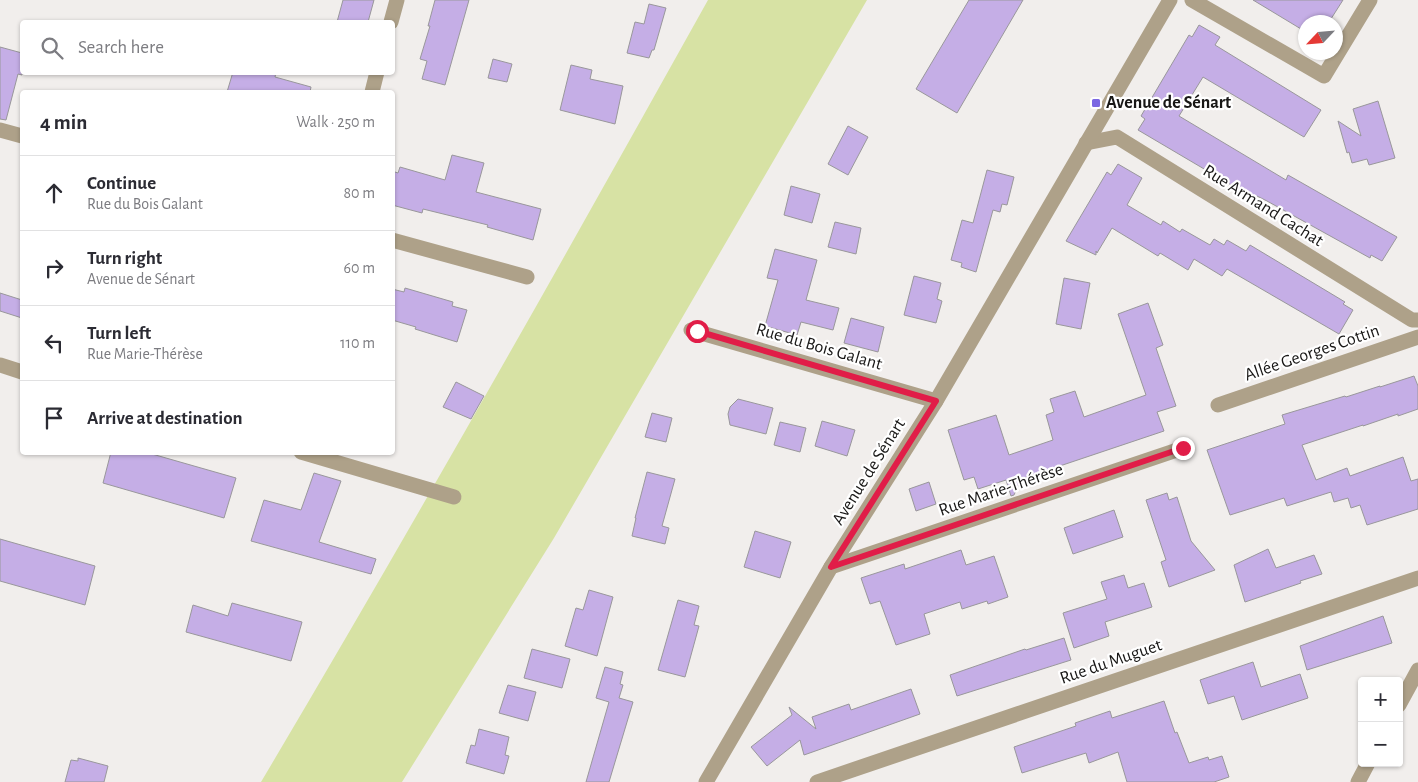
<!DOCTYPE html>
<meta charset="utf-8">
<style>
:root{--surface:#fff;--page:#f7f7f7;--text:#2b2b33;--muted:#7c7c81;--line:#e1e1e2}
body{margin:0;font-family:"Alegreya Sans",sans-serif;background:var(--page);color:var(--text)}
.controls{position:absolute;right:15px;bottom:15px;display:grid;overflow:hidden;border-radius:5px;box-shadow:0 1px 4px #0004}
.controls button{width:45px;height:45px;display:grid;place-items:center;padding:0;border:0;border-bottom:1px solid var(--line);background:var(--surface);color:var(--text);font:25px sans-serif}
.compass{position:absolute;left:1298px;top:15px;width:45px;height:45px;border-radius:50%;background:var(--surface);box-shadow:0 1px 4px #0004;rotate:244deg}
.stop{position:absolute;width:15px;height:15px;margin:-11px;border:4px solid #e11d48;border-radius:50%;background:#fff}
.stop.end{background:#e11d48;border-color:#fff;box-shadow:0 1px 5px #0008}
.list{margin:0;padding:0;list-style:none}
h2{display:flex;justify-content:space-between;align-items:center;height:65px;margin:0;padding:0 20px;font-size:21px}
h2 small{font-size:16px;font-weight:400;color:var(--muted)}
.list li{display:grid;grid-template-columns:32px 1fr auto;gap:15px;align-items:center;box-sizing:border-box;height:75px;padding:0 20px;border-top:1px solid var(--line)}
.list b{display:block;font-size:19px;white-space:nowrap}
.list p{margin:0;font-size:16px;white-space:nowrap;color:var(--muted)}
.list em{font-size:16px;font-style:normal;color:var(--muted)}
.icon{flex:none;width:28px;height:28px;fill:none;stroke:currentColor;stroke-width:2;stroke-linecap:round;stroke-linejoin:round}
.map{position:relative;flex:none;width:1418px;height:782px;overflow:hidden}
.search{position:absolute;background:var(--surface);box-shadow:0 1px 4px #0004;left:20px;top:20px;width:375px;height:55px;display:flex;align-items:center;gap:12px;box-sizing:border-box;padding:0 18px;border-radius:5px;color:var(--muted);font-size:19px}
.panel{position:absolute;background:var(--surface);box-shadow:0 1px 4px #0004;left:20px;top:90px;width:375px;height:365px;border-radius:5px}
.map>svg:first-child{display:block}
.green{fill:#d7e2a4}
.building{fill:#c5aee6;stroke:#99979b}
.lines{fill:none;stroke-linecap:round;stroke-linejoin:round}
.minor{stroke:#aea189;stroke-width:15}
.route{stroke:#e11d48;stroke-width:6}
.poi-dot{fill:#7b67e2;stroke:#fff;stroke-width:2}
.labels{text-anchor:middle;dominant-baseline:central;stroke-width:4.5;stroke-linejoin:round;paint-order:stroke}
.poi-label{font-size:18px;font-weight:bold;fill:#181716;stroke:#fff;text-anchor:start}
.street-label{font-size:18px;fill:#181716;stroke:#fff}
</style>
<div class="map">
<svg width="1418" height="782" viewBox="0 0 1418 782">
<rect width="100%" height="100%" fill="#f1eeec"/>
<path class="green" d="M 708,0 L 867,0 L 554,538 L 402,782 L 261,782 C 414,524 562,262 708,0 Z"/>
<g class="building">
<path d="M 343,0 L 374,0 L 368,22 L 337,22 Z"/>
<path d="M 435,0 L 469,0 L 445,85 L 422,79 L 427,61 L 420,59 L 430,26 L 428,26 Z"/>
<path d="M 969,0 L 1023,0 L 957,113 L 916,89 Z"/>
<path d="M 1253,0 L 1343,0 L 1329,22 L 1306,22 L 1306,32 Z"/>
<path d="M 649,4 L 666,8 L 654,50 L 652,50 L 649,58 L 627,53 L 635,22 L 644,24 Z"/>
<path d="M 1199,25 L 1220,37 L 1215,45 L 1321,110 L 1304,137 L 1203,77 L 1179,116 L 1286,180 L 1288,175 L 1397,237 L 1382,261 L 1371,255 L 1370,258 L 1267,201 L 1257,196 L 1255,199 L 1138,130 L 1145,119 L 1141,116 L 1189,35 L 1192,37 Z"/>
<path d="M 0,47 L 22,53 L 22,75 L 18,74 L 6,120 L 0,119 Z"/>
<path d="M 493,59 L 512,64 L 507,82 L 488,78 Z"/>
<path d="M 571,65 L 592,70 L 590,79 L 623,86 L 615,124 L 560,110 Z"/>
<path d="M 233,72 L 276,72 L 275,77 L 311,87 L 310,92 L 227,92 Z"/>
<path d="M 1378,101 L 1395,158 L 1369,165 L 1367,159 L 1352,163 L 1349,152 L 1347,153 L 1338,121 L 1361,136 L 1353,109 Z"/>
<path d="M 848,126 L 868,137 L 848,175 L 828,164 Z"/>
<path d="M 452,155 L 484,163 L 476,192 L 541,209 L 533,240 L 487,227 L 488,225 L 423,209 L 422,213 L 392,205 L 392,171 L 398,173 L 400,167 L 445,180 Z"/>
<path d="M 1118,164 L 1142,178 L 1127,205 L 1161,225 L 1163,221 L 1180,232 L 1182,229 L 1210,245 L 1214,239 L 1224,245 L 1227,240 L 1246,251 L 1250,245 L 1345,302 L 1343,304 L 1353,310 L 1339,334 L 1227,269 L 1222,276 L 1194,259 L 1188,270 L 1160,253 L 1158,256 L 1112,228 L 1097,253 L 1096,251 L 1096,255 L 1066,241 L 1107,172 L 1111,175 Z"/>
<path d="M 987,170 L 1014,177 L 1007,205 L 1002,204 L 1000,212 L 993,210 L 976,272 L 961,267 L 962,263 L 951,260 L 962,220 L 973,223 Z"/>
<path d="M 791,186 L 820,194 L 812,223 L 784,215 Z"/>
<path d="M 835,222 L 861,228 L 856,254 L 828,247 Z"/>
<path d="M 775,249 L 817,260 L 806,300 L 839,308 L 833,330 L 801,322 L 797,335 L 765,326 L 778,280 L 767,278 Z"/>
<path d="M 914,276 L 941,283 L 937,299 L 942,301 L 936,323 L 904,315 Z"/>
<path d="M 1064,278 L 1090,283 L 1081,329 L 1056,324 Z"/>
<path d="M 405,288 L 453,302 L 452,306 L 467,310 L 457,342 L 415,329 L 416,327 L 392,320 L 392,289 L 404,292 Z"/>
<path d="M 0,293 L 22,300 L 22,318 L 0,311 Z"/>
<path d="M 1148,303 L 1163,345 L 1156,348 L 1176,406 L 1157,412 L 1164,431 L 1021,479 L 1014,495 L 1011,496 L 1006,480 L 978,489 L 974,477 L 964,480 L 948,430 L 996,415 L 1009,455 L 1053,440 L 1046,415 L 1054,412 L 1050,399 L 1075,391 L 1084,417 L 1146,395 L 1118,314 Z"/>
<path d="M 851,318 L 884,327 L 878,352 L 844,343 Z"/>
<path d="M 1414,376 L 1418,386 L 1418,409 L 1398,416 L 1398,414 L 1363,426 L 1363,425 L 1302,445 L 1316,480 L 1347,468 L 1350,476 L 1403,457 L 1411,481 L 1418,479 L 1418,509 L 1367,525 L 1360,505 L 1351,508 L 1348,498 L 1334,502 L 1331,492 L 1287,506 L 1284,498 L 1230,515 L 1207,450 L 1285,424 L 1282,415 L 1345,396 L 1346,397 L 1380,386 L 1380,387 Z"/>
<path d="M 456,382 L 484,396 L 471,419 L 443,407 Z"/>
<path d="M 738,399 L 773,408 L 766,434 L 730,425 L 728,414 L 730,407 Z"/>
<path d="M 652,413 L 672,418 L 666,442 L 645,437 Z"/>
<path d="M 822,421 L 855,430 L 847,456 L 815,446 Z"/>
<path d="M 780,422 L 806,428 L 800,452 L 774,445 Z"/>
<path d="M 111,452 L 145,452 L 236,478 L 224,518 L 103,483 Z"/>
<path d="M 647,472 L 675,479 L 662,526 L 669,528 L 665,544 L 632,536 L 636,518 L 635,518 Z"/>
<path d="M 314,473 L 341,481 L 319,542 L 376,559 L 371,574 L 251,541 L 264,500 L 301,510 Z"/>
<path d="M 929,482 L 936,504 L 916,511 L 909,489 Z"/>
<path d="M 1167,493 L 1169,500 L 1177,497 L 1191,541 L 1215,570 L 1169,587 L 1161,562 L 1166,560 L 1146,500 Z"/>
<path d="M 1114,510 L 1123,537 L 1073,554 L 1064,528 Z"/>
<path d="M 755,531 L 791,542 L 780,578 L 744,567 Z"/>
<path d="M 0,539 L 95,566 L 85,605 L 0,581 Z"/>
<path d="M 1268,549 L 1276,568 L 1314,555 L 1322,574 L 1300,581 L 1301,583 L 1245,602 L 1234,565 Z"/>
<path d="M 961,550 L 966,565 L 994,556 L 1008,597 L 988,604 L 987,601 L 962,609 L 960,602 L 924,614 L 930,634 L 896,645 L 880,601 L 870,604 L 861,578 L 904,564 L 905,569 Z"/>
<path d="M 1124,575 L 1128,588 L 1144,583 L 1152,607 L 1105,622 L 1109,636 L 1074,648 L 1063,613 L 1107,599 L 1101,582 Z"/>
<path d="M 589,590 L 613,597 L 597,656 L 565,646 L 576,608 L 583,610 Z"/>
<path d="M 678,600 L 699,606 L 694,625 L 699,626 L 685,677 L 658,670 Z"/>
<path d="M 232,603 L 302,622 L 291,661 L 186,632 L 193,605 L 228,616 Z"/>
<path d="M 1383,616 L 1392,643 L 1307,670 L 1300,646 Z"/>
<path d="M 1064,638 L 1071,660 L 957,696 L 950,675 L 1025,649 L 1026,650 Z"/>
<path d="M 532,649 L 570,659 L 562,688 L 524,678 Z"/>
<path d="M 1253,662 L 1261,687 L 1300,674 L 1308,698 L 1242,720 L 1234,696 L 1208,704 L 1200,680 Z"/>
<path d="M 605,667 L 623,672 L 620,684 L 623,685 L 619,698 L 633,702 L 609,782 L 586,782 L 609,702 L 596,698 Z"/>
<path d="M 508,685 L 536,692 L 528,721 L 499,713 Z"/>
<path d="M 911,689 L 920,714 L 804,755 L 800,740 L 767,766 L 751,747 L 792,715 L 789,707 L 816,729 L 812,717 L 849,704 L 851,710 Z"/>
<path d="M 1164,701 L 1175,733 L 1177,732 L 1189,763 L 1208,757 L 1209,760 L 1222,756 L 1229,777 L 1214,782 L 1127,782 L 1118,752 L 1089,763 L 1086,753 L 1022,773 L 1014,747 L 1076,726 L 1075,723 L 1110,711 L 1112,718 Z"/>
<path d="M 479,729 L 509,737 L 505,755 L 509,756 L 504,774 L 466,763 L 471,745 L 475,746 Z"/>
<path d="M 78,758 L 108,766 L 104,782 L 65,782 L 71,760 L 78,761 Z"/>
</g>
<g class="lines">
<g class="minor">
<path d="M 1192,0 L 1324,76 L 1370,0"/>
<path d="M 391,22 L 397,0"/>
<path d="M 372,92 L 377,72"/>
<path d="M 0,130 L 22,136"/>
<path d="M 1086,143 L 1117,137 L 1412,320 L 1418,320"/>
<path d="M 392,240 L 527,277"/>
<path d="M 691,330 L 936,401"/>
<path d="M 0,365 L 22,372"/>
<path d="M 1218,405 L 1418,337"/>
<path d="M 301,452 L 454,497"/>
<path d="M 831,567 L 1183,448"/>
<path d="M 1399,705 L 1418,670"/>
<path d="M 706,782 L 831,567 L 936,401 L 1170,0"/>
<path d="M 817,782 L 1418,578"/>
<path d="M 1358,782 L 1368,763"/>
</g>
</g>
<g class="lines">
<path class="route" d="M 697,331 L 936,401 L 831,567 L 1183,448"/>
</g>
<rect class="poi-dot" x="1091" y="98" width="10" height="10" rx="2.5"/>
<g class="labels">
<g class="poi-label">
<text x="1106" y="103">Avenue de Sénart</text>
</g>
<g class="street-label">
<text transform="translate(1263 206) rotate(32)">Rue Armand Cachat</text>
<text transform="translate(819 347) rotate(16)">Rue du Bois Galant</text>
<text transform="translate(1312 353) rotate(-19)">Allée Georges Cottin</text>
<text transform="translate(869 472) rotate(-58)">Avenue de Sénart</text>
<text transform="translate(1001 490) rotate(-19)">Rue Marie-Thérèse</text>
<text transform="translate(1111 662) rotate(-19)">Rue du Muguet</text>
</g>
</g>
</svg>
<div class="controls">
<button>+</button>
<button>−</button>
</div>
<svg class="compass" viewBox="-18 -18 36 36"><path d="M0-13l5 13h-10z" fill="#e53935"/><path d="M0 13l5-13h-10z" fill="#7c7c81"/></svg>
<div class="stop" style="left:697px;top:331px"></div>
<div class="stop end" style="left:1183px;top:448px"></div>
<div class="search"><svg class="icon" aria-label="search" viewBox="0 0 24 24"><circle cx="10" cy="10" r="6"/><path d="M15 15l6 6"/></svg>Search here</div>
<section class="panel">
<h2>4 min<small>Walk · 250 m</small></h2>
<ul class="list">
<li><svg class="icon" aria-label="ahead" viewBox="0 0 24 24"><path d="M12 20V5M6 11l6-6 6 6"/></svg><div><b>Continue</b><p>Rue du Bois Galant</p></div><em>80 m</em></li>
<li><svg class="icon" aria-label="right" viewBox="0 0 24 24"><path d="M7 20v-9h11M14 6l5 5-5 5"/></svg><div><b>Turn right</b><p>Avenue de Sénart</p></div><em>60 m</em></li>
<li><svg class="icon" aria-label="left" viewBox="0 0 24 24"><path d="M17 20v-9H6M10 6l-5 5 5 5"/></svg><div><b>Turn left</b><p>Rue Marie-Thérèse</p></div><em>110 m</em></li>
<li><svg class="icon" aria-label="arrive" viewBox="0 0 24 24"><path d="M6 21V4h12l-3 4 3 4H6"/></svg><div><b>Arrive at destination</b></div></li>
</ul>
</section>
</div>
